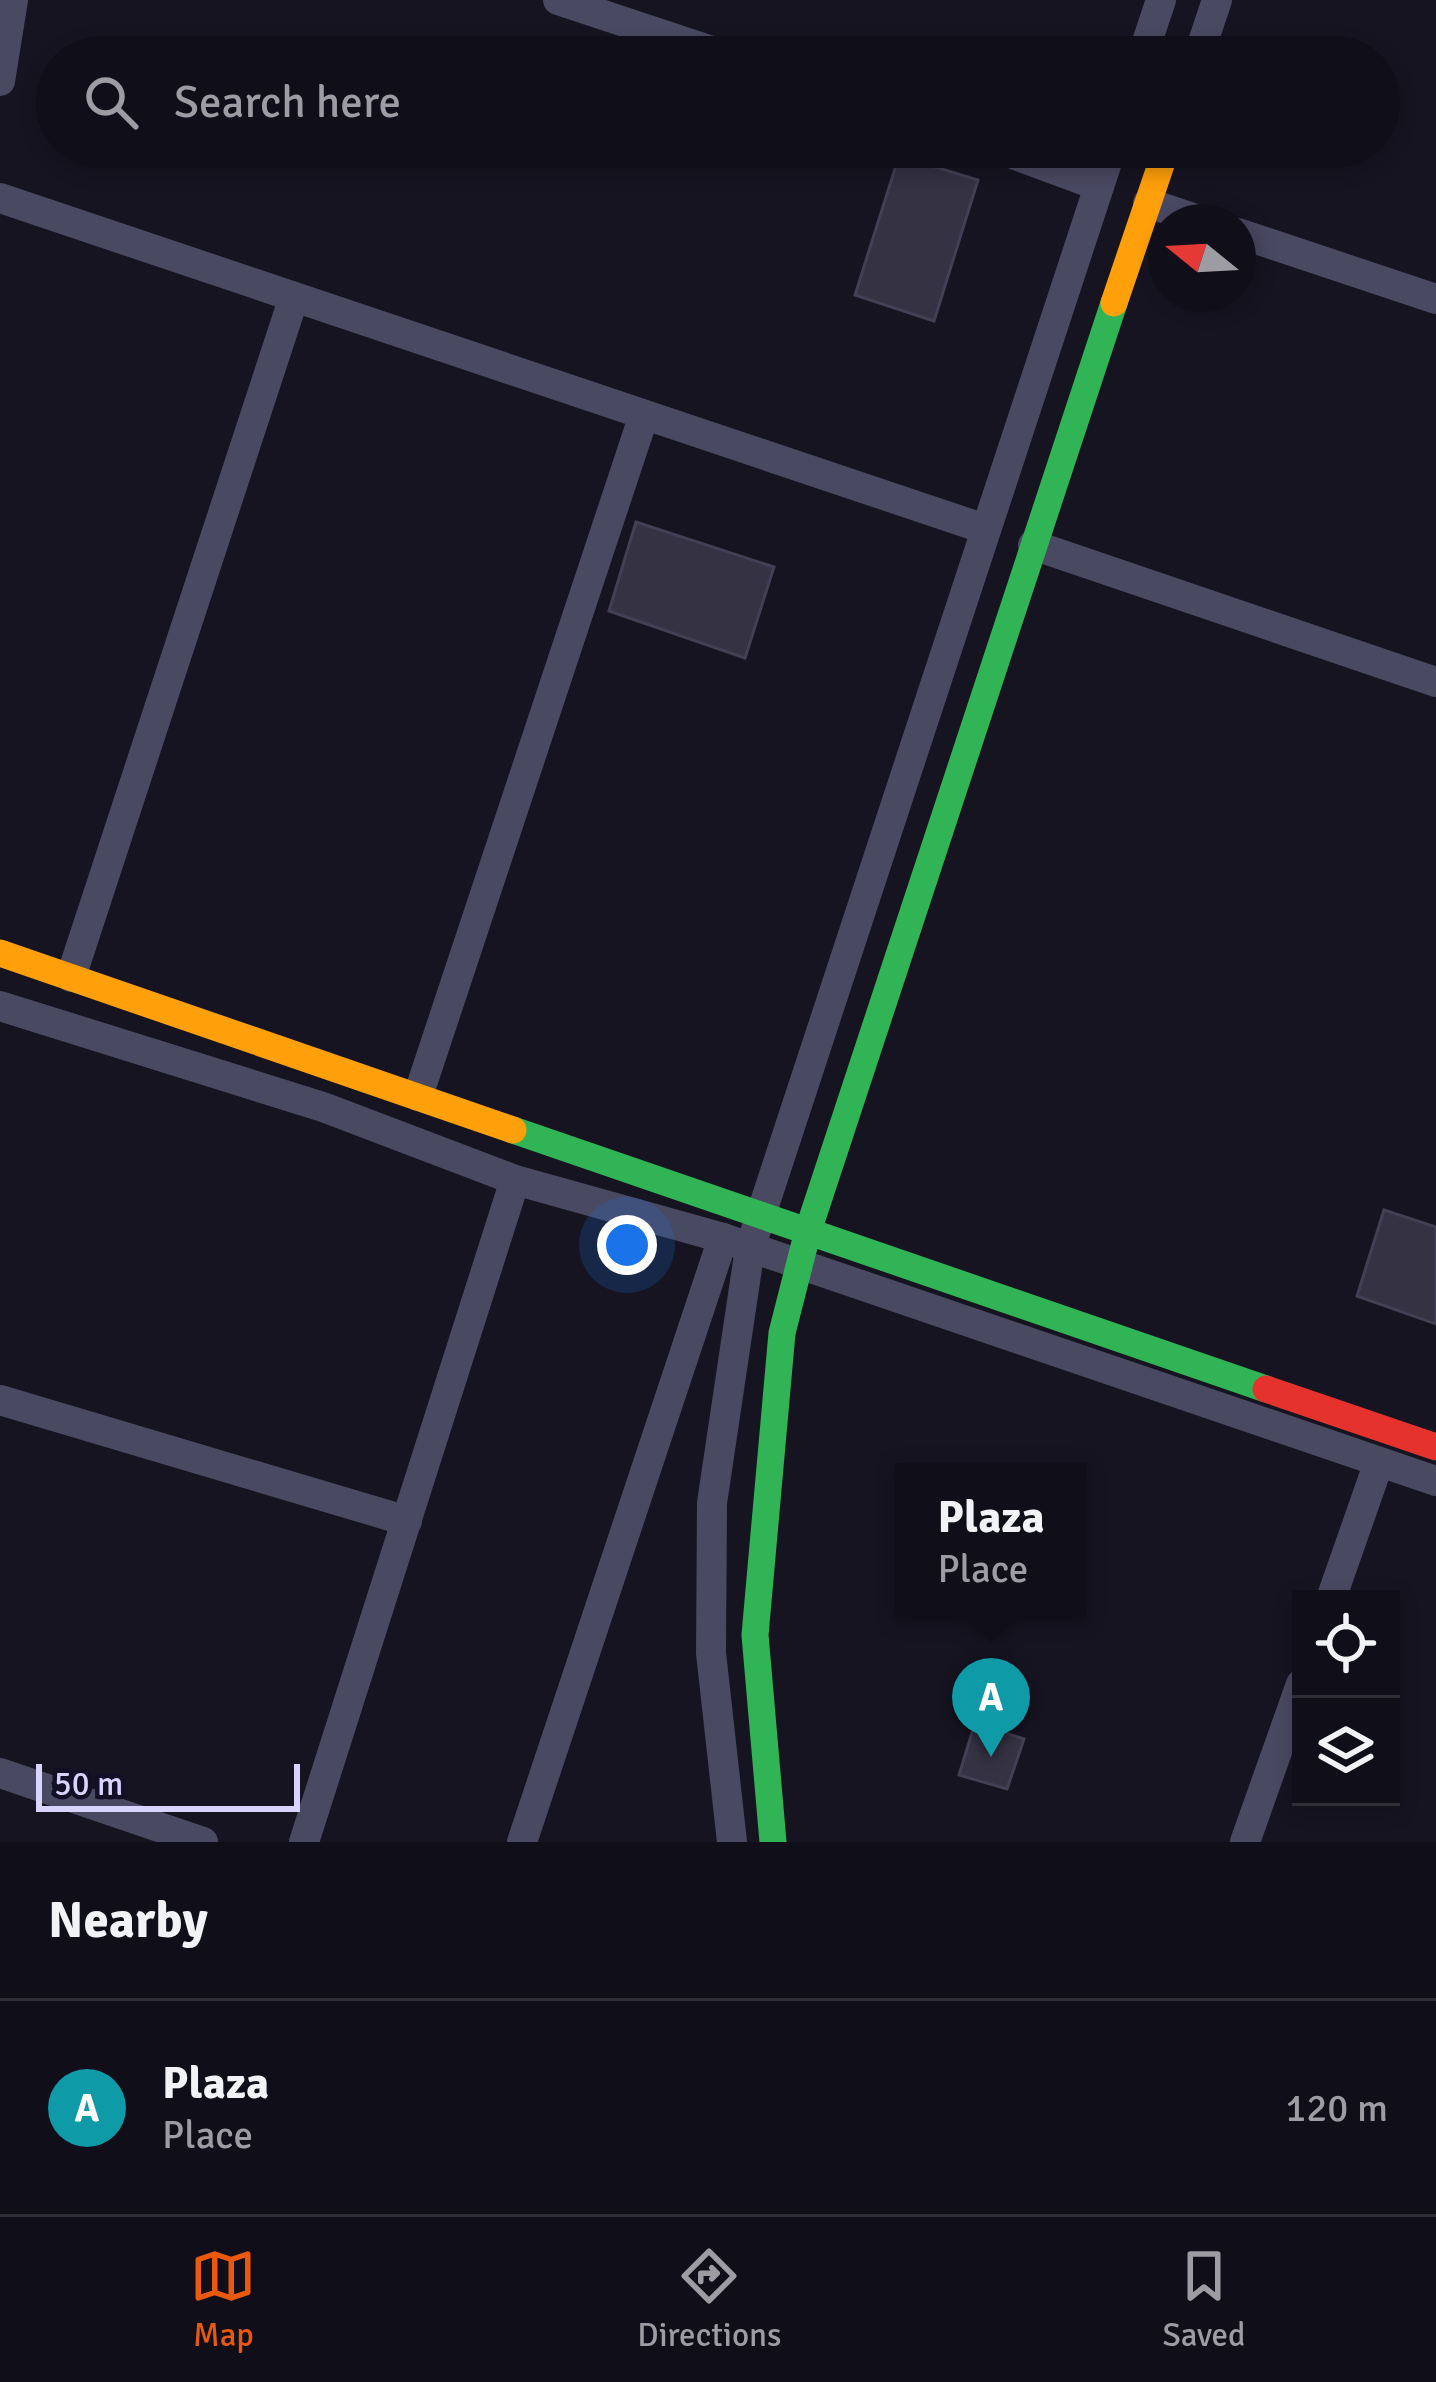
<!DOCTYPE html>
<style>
:root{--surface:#100f19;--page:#191822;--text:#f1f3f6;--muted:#9c9ca2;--line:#302f38;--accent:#ea580c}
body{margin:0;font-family:Signika,sans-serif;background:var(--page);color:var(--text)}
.controls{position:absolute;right:36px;bottom:36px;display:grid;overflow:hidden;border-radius:0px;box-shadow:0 6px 18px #0003}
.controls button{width:108px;height:108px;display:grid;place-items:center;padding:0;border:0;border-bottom:3px solid var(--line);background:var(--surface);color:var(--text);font:60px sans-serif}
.compass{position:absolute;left:1148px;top:204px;width:108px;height:108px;border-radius:50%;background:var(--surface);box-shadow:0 6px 18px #0003;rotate:288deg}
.scale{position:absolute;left:36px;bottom:30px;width:264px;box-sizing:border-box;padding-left:12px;border:6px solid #d9d4ff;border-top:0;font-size:33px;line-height:42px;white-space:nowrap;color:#d9d4ff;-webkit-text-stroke:9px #130f26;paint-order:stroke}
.you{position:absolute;left:627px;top:1245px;width:42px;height:42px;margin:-30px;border:9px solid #fff;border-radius:50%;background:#1a73e8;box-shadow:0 0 0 18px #1a73e833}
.badge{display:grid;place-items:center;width:78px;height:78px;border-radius:50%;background:var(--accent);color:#fff;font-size:39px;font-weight:700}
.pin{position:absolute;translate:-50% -99px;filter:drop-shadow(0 3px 6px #0008)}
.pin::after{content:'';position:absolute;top:63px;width:42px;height:36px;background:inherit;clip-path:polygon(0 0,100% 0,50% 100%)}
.popup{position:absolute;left:895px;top:1463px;width:192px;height:156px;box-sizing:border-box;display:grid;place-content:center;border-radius:0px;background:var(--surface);filter:drop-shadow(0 3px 9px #0005);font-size:39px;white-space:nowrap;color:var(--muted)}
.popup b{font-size:45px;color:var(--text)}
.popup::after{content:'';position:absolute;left:50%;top:100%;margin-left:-24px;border:24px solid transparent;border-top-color:var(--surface)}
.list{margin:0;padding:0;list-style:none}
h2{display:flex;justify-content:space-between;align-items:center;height:156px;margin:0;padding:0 48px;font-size:51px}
h2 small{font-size:39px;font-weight:400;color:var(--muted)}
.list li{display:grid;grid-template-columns:78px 1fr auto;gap:36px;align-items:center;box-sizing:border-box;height:216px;padding:0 48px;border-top:3px solid var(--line)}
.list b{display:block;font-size:45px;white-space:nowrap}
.list p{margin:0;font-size:39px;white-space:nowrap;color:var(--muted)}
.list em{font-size:39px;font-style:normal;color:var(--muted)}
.icon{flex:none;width:66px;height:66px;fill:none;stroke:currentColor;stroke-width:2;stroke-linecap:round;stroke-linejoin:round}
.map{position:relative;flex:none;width:1436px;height:1842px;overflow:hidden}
.search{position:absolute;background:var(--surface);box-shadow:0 6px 18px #0003;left:36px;right:36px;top:36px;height:132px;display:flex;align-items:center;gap:30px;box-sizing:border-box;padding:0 42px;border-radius:66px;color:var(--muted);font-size:45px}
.sheet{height:372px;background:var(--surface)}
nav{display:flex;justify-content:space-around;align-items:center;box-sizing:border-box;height:168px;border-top:3px solid var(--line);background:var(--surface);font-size:33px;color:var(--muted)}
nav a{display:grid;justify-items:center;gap:6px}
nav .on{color:var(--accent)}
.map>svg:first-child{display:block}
.building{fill:#343243;stroke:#433f54;stroke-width:3}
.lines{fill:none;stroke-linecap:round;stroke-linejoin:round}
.street{stroke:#4a4962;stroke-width:30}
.fast{stroke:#30b455;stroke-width:27}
.slow{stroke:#ff9f0a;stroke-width:27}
.jam{stroke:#e5322d;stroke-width:27}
</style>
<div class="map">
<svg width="1436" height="1842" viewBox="0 0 1436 1842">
<rect width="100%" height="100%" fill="#161421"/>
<g class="building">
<path d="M 899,156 L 978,180 L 934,321 L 855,295 Z"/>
<path d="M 636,522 L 774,567 L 745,658 L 609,611 Z"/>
<path d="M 1384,1210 L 1436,1227 L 1436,1324 L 1357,1296 Z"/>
<path d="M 975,1723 L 1024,1739 L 1007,1789 L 959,1775 Z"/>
</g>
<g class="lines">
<g class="street">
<path d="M 558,0 L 730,57"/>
<path d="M 1142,57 L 1161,0"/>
<path d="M 1198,57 L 1217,0"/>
<path d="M 0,81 L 13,0"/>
<path d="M 994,147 L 1099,186"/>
<path d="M 0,198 L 985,529"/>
<path d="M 1148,203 L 1205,222"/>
<path d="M 1238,233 L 1436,299"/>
<path d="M 1033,545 L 1436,682"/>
<path d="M 71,977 L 294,297"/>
<path d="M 0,1006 L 323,1107 L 515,1180 L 723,1238 L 1436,1481"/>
<path d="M 418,1096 L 644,415"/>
<path d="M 0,1400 L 407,1521"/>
<path d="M 1331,1599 L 1379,1462"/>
<path d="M 0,1773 L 203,1842"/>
<path d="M 304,1842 L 515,1180"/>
<path d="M 522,1842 L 723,1238"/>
<path d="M 732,1842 L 711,1653 L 712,1503 L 750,1248 L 1112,147"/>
<path d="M 1245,1842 L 1301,1684"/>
</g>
<g class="fast">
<path d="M 513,1130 L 1266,1389"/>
<path d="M 773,1842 L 755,1635 L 782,1333 L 808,1231 L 1114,303"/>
</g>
<g class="slow">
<path d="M 1114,303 L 1167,147"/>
<path d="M 0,953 L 513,1130"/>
</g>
<path class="jam" d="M 1266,1389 L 1436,1447"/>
</g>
</svg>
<div class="controls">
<button><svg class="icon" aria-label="locate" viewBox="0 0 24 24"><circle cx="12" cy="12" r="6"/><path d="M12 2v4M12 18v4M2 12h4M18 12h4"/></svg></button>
<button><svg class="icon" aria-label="layers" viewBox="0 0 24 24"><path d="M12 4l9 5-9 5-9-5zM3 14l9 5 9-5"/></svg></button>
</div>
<svg class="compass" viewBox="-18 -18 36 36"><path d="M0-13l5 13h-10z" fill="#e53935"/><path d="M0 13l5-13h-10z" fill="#9c9ca2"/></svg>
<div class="scale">50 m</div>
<div class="you"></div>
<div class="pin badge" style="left:991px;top:1757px;background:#0f9aa8">A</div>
<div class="popup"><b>Plaza</b>Place</div>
<div class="search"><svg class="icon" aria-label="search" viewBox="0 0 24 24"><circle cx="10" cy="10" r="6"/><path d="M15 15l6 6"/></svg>Search here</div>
</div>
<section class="sheet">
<h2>Nearby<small></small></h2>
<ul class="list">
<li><span class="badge" style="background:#0f9aa8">A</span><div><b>Plaza</b><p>Place</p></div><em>120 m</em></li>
</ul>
</section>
<nav>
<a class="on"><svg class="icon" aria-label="map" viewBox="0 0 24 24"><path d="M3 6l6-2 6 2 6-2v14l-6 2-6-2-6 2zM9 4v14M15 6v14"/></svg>Map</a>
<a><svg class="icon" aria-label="directions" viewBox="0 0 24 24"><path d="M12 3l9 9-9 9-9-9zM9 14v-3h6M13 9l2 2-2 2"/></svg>Directions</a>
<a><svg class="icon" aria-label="saved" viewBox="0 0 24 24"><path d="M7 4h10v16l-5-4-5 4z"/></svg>Saved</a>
</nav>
